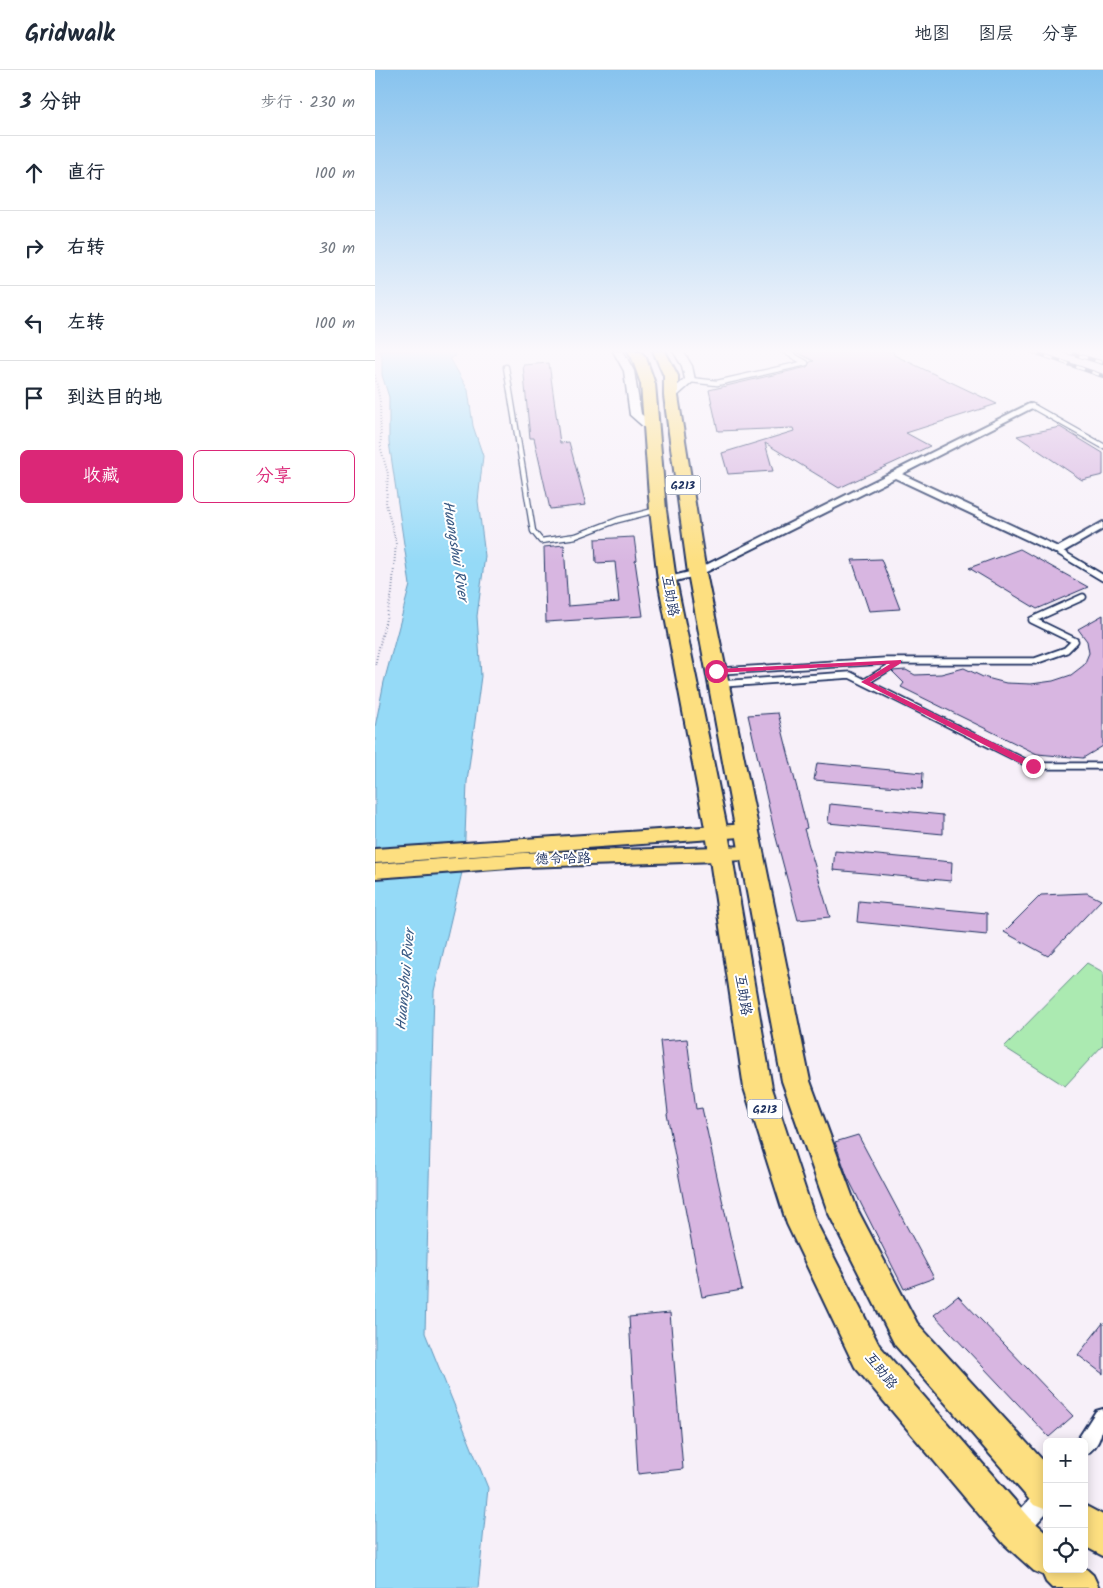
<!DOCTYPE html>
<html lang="zh">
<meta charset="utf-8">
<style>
:root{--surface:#fff;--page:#f2f2f3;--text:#1f2937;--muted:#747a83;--line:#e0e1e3;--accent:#db2777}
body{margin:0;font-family:Kalam,"LXGW WenKai TC",sans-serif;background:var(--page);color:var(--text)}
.controls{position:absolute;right:15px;bottom:15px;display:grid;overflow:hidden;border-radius:8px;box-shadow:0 2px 12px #0003}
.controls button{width:45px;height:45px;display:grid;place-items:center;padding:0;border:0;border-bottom:1px solid var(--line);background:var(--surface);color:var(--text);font:25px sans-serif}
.stop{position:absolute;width:15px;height:15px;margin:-11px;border:4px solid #db2777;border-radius:50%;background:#fff}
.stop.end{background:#db2777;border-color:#fff;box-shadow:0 1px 5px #0008}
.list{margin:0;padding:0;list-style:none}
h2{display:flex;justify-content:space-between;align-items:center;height:65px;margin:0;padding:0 20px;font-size:21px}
h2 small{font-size:16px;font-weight:400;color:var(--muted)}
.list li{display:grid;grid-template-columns:32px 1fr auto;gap:15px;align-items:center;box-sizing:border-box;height:75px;padding:0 20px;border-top:1px solid var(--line)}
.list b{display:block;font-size:19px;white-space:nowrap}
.list em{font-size:16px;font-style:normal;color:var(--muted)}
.actions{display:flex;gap:10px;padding:15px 20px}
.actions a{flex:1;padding:11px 0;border:1px solid var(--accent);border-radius:8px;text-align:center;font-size:18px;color:var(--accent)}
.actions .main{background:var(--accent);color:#fff}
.icon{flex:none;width:28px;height:28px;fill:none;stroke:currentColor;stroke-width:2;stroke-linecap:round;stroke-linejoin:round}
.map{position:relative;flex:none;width:728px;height:1518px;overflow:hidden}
header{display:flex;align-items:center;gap:30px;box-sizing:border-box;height:70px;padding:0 25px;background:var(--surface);border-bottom:1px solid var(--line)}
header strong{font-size:24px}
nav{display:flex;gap:28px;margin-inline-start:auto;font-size:18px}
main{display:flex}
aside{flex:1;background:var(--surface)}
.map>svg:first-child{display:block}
.green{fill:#abeab1;stroke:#638c88}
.water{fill:#95daf7;stroke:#6496ba}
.building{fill:#d8b6e1;stroke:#1b2f5e}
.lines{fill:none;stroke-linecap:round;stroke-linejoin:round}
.lane-far1-casing{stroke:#1b2f5e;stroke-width:7}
.lane-casing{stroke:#1b2f5e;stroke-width:9}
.street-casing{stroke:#1b2f5e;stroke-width:4}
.secondary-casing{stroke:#1b2f5e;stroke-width:3}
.primary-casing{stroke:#1b2f5e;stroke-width:4}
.highway-casing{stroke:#1b2f5e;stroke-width:4}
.path{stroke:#1b2f5e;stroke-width:2;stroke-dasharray:0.5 2.5;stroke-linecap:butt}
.lane-far1{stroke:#fff;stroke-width:4.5}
.lane{stroke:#fff;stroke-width:5.5}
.street{fill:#fff;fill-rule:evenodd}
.secondary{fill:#fff;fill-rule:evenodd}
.primary{fill:#fddf80;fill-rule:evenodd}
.highway{fill:#fddf80;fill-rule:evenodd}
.rail-casing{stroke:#1b2f5e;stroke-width:4}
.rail{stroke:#fff;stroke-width:2.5;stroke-dasharray:8;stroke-linecap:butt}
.route{fill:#db2777}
.labels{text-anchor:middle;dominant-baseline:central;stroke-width:4;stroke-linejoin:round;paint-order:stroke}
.shield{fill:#fff;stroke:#5f6d8e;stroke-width:1}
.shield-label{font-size:12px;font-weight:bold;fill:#1b2f5e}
.street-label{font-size:14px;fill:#1b2f5e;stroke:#fff}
.water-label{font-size:15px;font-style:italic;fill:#3a5a84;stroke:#fff}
</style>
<header>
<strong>Gridwalk</strong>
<nav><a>地图</a><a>图层</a><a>分享</a></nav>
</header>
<main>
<aside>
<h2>3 分钟<small>步行 · 230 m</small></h2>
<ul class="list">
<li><svg class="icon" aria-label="ahead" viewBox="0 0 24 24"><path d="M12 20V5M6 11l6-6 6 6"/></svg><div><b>直行</b></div><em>100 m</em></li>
<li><svg class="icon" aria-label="right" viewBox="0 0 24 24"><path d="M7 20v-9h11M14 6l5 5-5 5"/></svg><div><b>右转</b></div><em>30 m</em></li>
<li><svg class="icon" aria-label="left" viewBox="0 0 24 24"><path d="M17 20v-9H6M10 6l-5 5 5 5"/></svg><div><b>左转</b></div><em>100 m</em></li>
<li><svg class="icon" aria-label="arrive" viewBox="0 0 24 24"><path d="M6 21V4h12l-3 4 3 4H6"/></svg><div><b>到达目的地</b></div></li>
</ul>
<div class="actions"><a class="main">收藏</a><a>分享</a></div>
</aside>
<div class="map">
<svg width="728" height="1518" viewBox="0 0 728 1518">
<rect width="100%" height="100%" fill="#f7f0f9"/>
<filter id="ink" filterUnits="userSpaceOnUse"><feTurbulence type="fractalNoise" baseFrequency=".02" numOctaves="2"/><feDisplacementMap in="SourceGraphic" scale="10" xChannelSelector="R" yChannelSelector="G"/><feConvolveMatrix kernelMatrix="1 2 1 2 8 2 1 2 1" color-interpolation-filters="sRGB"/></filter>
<g filter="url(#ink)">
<path class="green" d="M 712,893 L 728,902 L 728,975 L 690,1016 L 629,977 Z"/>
<path class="water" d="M 4,281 L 78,281 L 80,286 L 75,288 L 93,320 L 98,356 L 108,386 L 103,431 L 110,486 L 102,546 L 106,606 L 92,712 L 89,794 L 59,921 L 50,1263 L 113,1418 L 103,1518 L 0,1518 L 0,657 L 9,612 L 35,515 L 14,372 L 14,327 L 7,305 L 7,285 Z"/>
<g class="building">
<path d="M 419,281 L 518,281 L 519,285 L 622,334 L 531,363 L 555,376 L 464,418 L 390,373 L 398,401 L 353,404 L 347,383 L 419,361 L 418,358 L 343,361 L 334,320 L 432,297 L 435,292 L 439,291 Z"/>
<path d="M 174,293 L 185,373 L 194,372 L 211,435 L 175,439 L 159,368 L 155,368 L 148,295 Z"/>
<path d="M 685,357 L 728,383 L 728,405 L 707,410 L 642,366 Z"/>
<path d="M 259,467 L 262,490 L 260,491 L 268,546 L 171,552 L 169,477 L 189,475 L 193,536 L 244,532 L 240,492 L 221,493 L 220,469 Z"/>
<path d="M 645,479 L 713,517 L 662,539 L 594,498 Z"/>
<path d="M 506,489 L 525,539 L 494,541 L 477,490 Z"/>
<path d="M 728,545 L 728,676 L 708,688 L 662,684 L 526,617 L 529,613 L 517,601 L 531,600 L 540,605 L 566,604 L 589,598 L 608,607 L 631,613 L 656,614 L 678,611 L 696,605 L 709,595 L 714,583 L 712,571 L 703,559 Z"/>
<path d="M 403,643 L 432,758 L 429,759 L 455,847 L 423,850 L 399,760 L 373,645 Z"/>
<path d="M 442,693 L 548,703 L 547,719 L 439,710 Z"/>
<path d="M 455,734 L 568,745 L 568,764 L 453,753 Z"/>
<path d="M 460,781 L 577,792 L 576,811 L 458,800 Z"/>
<path d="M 712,823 L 726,830 L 673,886 L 629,862 L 666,825 Z"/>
<path d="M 484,831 L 612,843 L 612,865 L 482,852 Z"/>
<path d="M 312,969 L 321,1039 L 327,1038 L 367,1220 L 327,1227 L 292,1044 L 293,1043 L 285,971 Z"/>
<path d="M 483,1065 L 559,1208 L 529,1219 L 472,1106 L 460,1072 Z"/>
<path d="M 583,1226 L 698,1346 L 674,1367 L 559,1245 Z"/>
<path d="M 295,1243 L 308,1399 L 263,1404 L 254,1247 Z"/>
<path d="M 728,1253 L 728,1304 L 703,1285 Z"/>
</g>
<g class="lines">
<defs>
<g id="lane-far1">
<path d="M 131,297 L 158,461 L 166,471 L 201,466 L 243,450 L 282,440"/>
<path d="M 315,310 L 342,313 L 431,293 L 409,281"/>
<path d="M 657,336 L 728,376"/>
</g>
<g id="lane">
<path d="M 683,481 L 728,508"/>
<path d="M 345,601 L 510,591 L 660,591 L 691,580 L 700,571 L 657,550 L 708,527"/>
<path d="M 490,612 L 523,592"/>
<path d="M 347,614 L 475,605 L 658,696 L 728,696"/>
</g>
<g id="street">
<path d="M 654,334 L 661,336 L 527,404 L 683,477 L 728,452 L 728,459 L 686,483 L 680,483 L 520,408 L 325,505 L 292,513 L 287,510 L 289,508 L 319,501 Z"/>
<path d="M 728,1339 C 728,1357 728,1376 709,1385 L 709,1372 L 701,1372 L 721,1341 Z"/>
<path d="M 672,1417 L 672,1442 L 650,1466 L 643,1469 L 636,1466 L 633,1459 C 638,1446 659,1422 672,1417 Z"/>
</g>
<g id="secondary">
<path d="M 238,281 L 248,281 L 259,301 L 266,344 L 280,356 L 282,358 L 280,360 L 272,360 L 255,345 L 249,301 Z"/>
<path d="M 298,281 L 308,281 L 317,296 L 320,310 L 300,328 L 296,329 L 291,326 L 310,309 L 307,296 Z"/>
</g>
<g id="primary">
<path d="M 372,754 L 379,756 L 382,761 L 379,766 L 0,793 L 0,779 Z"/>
<path d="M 376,776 L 383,778 L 386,783 L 383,788 L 376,790 L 148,797 L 0,808 L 0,794 L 148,783 Z"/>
</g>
<g id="highway">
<path d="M 253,281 L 265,281 L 271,288 L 280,314 L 291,440 L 301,510 L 353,763 L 397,1018 L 441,1152 L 504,1275 L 655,1448 L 672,1463 L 672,1499 L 709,1499 L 709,1497 L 718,1505 L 724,1518 L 677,1518 L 671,1512 L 668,1505 L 659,1501 L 629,1474 L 480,1297 L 412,1154 L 369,1018 L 331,763 L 283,510 L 275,440 L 266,314 L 257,288 Z"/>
<path d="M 278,281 L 290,281 L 303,306 L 303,326 L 331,503 L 435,1011 L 482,1139 L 542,1253 L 672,1395 L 672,1440 L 659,1435 L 520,1275 L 453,1142 L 407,1011 L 313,503 L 289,326 L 289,306 Z"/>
<path d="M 709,1435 L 728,1445 L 728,1486 L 709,1476 Z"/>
</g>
</defs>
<use href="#lane-far1" class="lane-far1-casing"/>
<use href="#lane" class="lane-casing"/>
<use href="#street" class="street-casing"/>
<use href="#secondary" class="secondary-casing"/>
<use href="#primary" class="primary-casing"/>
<use href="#highway" class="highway-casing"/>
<path class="path" d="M 0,305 L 5,331 L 6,379 L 13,404 L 11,434 L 21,472 L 17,523 L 0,595"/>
<use href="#lane-far1" class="lane-far1"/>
<use href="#lane" class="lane"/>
<use href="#street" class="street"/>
<use href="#secondary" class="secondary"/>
<use href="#primary" class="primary"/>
<use href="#highway" class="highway"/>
<defs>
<g id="rail">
<path d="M 656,281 L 728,306"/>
<path d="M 689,281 L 728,293"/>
</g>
</defs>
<use href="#rail" class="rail-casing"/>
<use href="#rail" class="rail"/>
</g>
</g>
<linearGradient id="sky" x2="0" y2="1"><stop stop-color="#87c3ee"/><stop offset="0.57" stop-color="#fbf8fc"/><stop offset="1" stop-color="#fbf8fc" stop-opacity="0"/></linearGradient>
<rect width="728" height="493" fill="url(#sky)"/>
<path class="route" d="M 526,590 L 526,593 L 495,612 L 661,694 L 661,698 L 655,698 L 486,612 L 515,594 L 341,603 L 337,601 L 341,599 Z"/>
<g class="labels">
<g class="shield">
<rect x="290.5" y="405.5" width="35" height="19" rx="4"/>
<rect x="372.5" y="1029.5" width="35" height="19" rx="4"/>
</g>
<g class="shield-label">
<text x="308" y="415">G213</text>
<text x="390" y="1039">G213</text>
</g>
<g class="street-label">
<text transform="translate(295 526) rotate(80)">互助路</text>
<text transform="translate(188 789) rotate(-1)">德令哈路</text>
<text transform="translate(368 925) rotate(81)">互助路</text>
<text transform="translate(506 1301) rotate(51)">互助路</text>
</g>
<g class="water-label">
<text transform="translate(80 481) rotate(81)">Huangshui River</text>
<text transform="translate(31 910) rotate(-85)">Huangshui River</text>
</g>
</g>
</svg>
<div class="controls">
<button>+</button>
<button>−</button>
<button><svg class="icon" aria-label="locate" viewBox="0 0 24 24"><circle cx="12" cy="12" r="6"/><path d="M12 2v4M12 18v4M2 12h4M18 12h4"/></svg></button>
</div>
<div class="stop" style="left:341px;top:601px"></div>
<div class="stop end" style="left:658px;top:696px"></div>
</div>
</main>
